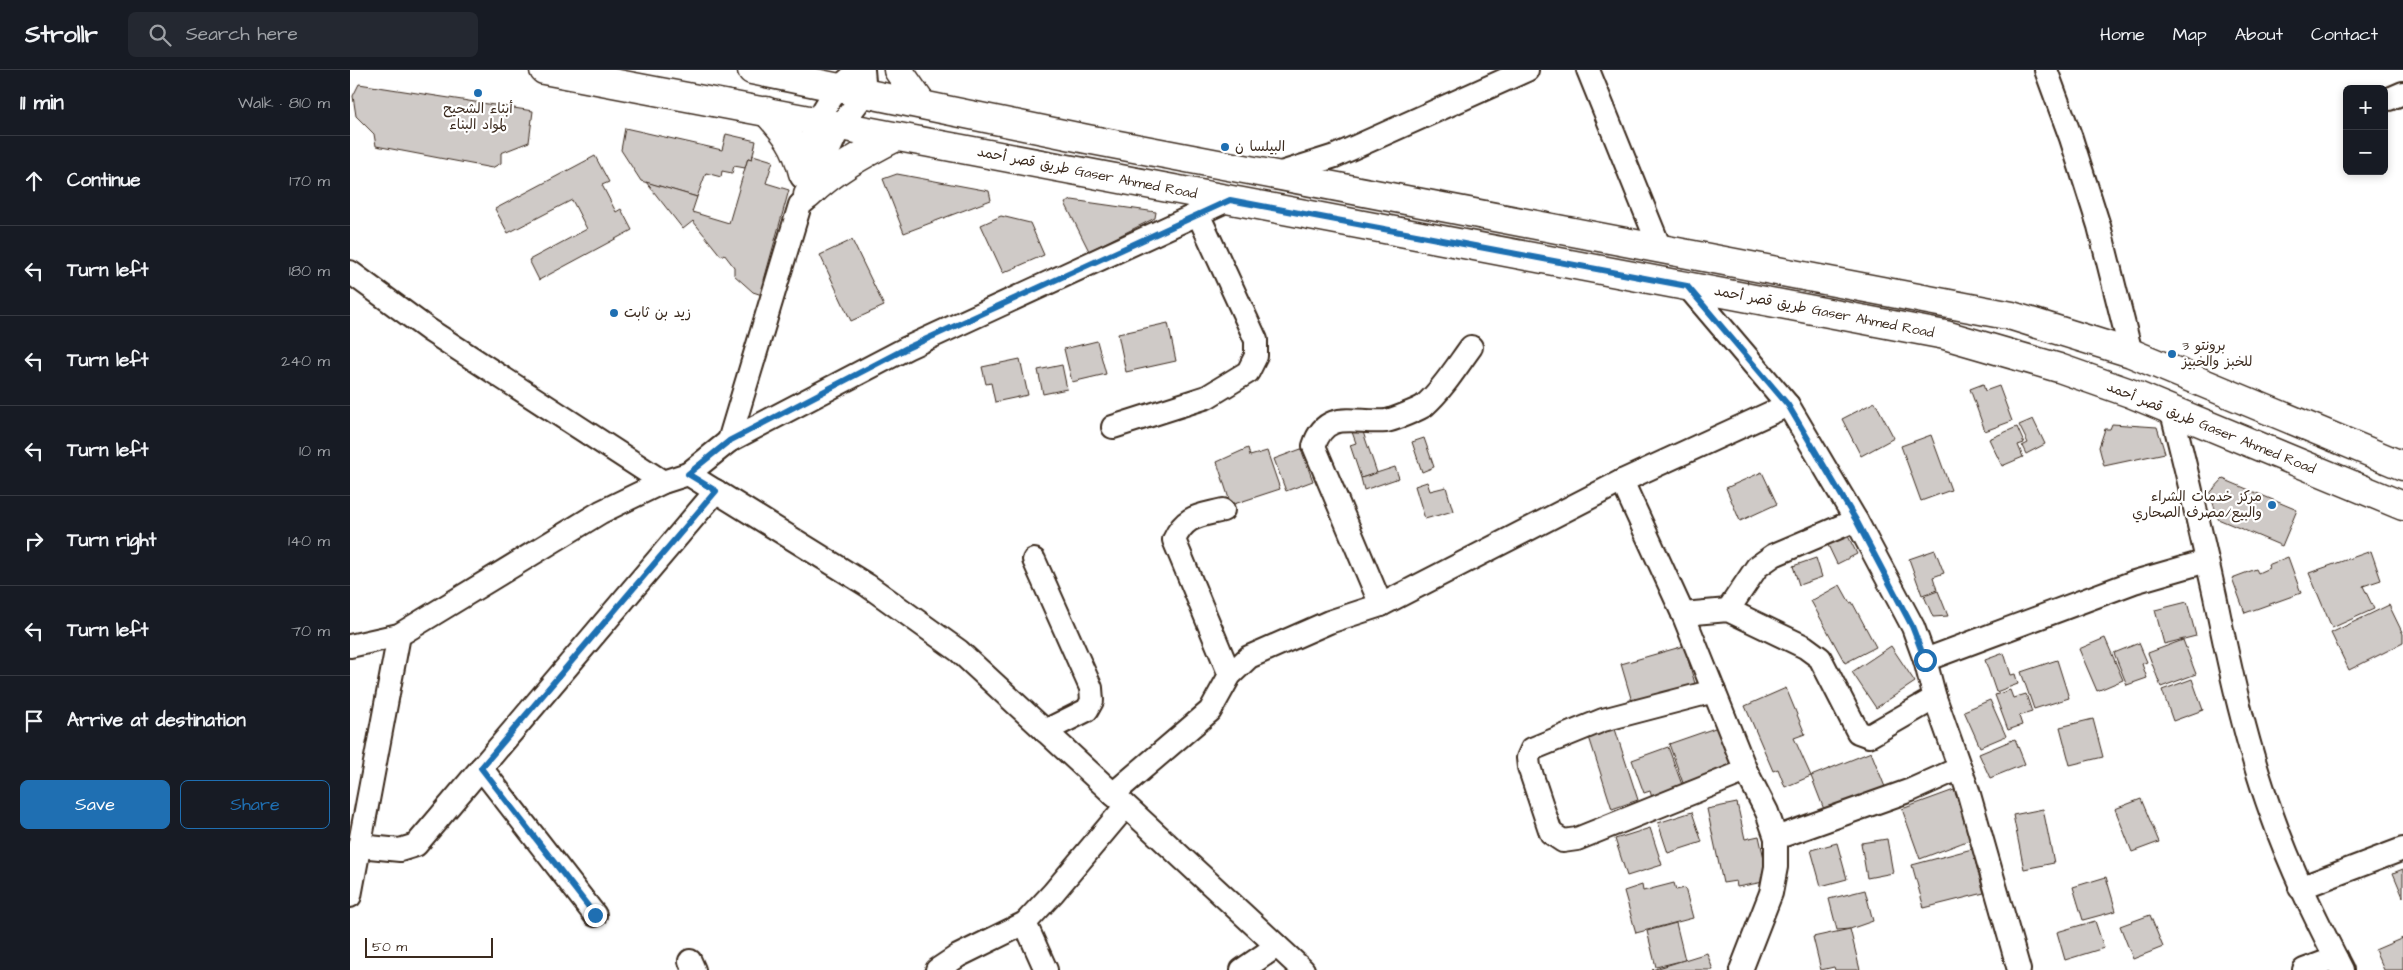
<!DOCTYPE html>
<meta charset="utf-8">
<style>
:root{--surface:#171b24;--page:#242831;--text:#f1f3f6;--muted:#9ea1a6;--line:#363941;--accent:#1f6fb2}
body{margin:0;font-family:"Architects Daughter","Playpen Sans Arabic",sans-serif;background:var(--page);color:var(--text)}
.controls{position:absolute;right:15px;top:15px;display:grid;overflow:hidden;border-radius:8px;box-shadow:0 2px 8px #0003}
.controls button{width:45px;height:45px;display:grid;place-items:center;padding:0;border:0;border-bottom:1px solid var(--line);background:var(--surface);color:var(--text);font:25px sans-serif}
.scale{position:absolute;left:15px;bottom:12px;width:128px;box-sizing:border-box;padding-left:5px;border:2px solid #3b2a1e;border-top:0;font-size:14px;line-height:18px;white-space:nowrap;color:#3b2a1e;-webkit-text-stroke:4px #fff;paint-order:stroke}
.stop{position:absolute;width:15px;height:15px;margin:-11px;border:4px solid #1f6fb2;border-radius:50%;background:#fff}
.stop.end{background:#1f6fb2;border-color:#fff;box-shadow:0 1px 5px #0008}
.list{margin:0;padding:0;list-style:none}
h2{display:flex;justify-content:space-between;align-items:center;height:65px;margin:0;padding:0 20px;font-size:21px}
h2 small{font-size:16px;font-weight:400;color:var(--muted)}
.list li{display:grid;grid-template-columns:32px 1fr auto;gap:15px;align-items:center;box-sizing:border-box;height:90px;padding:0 20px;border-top:1px solid var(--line)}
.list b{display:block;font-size:19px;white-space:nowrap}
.list em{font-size:16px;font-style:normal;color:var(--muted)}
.actions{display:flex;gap:10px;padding:15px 20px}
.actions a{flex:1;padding:11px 0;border:1px solid var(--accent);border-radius:8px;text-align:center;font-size:18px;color:var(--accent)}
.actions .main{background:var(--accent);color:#fff}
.icon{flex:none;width:28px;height:28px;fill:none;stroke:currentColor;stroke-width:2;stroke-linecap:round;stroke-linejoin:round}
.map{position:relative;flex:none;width:2053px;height:900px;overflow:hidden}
header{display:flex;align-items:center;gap:30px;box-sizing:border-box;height:70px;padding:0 25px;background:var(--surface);border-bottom:1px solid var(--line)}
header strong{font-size:24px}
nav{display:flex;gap:28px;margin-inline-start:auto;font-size:18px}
.search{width:350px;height:45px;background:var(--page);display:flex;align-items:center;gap:12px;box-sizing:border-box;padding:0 18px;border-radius:8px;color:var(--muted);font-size:19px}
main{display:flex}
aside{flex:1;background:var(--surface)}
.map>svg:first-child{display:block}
.building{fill:#cfcac7;stroke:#3b2a1e}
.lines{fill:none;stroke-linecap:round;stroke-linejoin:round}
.minor-casing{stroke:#3b2a1e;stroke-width:26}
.major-casing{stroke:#3b2a1e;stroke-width:31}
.minor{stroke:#fff;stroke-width:22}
.major{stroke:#fff;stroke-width:28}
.route{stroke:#1f6fb2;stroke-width:6}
.poi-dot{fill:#1f6fb2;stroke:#fff;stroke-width:2}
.labels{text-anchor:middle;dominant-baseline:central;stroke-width:4.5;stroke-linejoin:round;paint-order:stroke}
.poi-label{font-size:14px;fill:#3b2a1e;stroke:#fff;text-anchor:start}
.street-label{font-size:14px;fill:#3b2a1e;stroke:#fff}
</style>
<header>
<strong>Strollr</strong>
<div class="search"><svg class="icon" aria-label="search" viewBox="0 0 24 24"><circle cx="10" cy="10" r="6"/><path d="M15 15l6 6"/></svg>Search here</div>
<nav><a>Home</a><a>Map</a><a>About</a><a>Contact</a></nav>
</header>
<main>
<aside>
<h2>11 min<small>Walk · 810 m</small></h2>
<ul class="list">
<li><svg class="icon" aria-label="ahead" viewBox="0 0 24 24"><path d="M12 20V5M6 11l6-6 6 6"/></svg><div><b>Continue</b></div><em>170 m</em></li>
<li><svg class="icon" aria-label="left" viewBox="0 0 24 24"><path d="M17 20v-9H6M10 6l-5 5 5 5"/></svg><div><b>Turn left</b></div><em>180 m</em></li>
<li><svg class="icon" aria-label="left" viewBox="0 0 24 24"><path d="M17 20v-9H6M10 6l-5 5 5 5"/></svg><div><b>Turn left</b></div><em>240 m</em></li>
<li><svg class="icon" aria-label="left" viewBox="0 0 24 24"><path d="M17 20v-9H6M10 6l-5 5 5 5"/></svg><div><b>Turn left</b></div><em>10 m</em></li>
<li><svg class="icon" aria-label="right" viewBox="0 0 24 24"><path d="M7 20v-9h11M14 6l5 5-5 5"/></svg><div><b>Turn right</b></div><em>140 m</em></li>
<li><svg class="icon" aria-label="left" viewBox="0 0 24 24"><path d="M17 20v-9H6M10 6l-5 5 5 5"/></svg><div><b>Turn left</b></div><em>70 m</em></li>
<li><svg class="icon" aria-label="arrive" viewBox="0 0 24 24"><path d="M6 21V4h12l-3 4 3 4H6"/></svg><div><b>Arrive at destination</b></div></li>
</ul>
<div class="actions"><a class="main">Save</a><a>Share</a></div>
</aside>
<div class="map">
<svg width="2053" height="900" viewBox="0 0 2053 900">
<rect width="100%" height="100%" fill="#fff"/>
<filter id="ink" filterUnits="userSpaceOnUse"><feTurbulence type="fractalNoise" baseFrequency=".02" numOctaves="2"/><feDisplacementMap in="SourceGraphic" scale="10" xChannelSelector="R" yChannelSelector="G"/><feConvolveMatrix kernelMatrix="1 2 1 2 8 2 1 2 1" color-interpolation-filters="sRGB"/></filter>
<g filter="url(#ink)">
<g class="building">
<path d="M 9,14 L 183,41 L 179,72 L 151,83 L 151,93 L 142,98 L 26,76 L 24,64 L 6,46 L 3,26 Z"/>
<path d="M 275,58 L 372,80 L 376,64 L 406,71 L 402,89 L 398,88 L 395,98 L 384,96 L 382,103 L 372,101 L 371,107 L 356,103 L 347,127 L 291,111 L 271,80 Z"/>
<path d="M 403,85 L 423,91 L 416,113 L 439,120 L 414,210 L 417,214 L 412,225 L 403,222 L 384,205 L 384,197 L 374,184 L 371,186 L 343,151 L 333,159 L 296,112 L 347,127 L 342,142 L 379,153 L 398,88 L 402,89 Z"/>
<path d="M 245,86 L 259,112 L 252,115 L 266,142 L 271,139 L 282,160 L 189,210 L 179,190 L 237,159 L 222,130 L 158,163 L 145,139 Z"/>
<path d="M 547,104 L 639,121 L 641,130 L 554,163 L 533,109 Z"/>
<path d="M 722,130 L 806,142 L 805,148 L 739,181 L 715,133 Z"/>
<path d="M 651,146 L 680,153 L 694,185 L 653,203 L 631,155 Z"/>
<path d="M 502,170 L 534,236 L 501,251 L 470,185 Z"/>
<path d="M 818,253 L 826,291 L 776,302 L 768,264 Z"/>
<path d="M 747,271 L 756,304 L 722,312 L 714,279 Z"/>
<path d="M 670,289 L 678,325 L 645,332 L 641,313 L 636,314 L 632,297 Z"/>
<path d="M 712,295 L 717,319 L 693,324 L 688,300 Z"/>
<path d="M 1633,314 L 1635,321 L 1649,316 L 1662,351 L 1635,361 L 1620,319 Z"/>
<path d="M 1525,332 L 1544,368 L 1511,386 L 1492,349 Z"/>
<path d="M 1683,349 L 1695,374 L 1676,384 L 1672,376 L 1678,373 L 1669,355 Z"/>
<path d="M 1762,354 L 1807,357 L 1815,383 L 1754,396 L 1749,377 L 1755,359 L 1760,359 Z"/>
<path d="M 1667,357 L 1674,373 L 1668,375 L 1673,387 L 1652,396 L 1639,369 Z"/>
<path d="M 1012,359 L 1027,403 L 1011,408 L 1000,375 L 1006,373 L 1002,362 Z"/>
<path d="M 1581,365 L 1601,420 L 1571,431 L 1551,376 Z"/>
<path d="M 1074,368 L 1084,397 L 1072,402 L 1062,372 Z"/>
<path d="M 898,378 L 900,386 L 917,381 L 930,419 L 881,435 L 867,392 Z"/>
<path d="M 951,379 L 963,411 L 936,421 L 924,389 Z"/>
<path d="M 1045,397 L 1049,408 L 1014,420 L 1011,408 Z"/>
<path d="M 1412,402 L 1427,434 L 1390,451 L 1376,418 Z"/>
<path d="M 1873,409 L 1947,440 L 1932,476 L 1868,449 L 1860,423 Z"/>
<path d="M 1077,412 L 1080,421 L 1096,417 L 1103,441 L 1075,449 L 1065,416 Z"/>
<path d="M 1497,464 L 1507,484 L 1487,494 L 1477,473 Z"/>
<path d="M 1585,480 L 1594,503 L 1583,507 L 1587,520 L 1572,525 L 1559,489 Z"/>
<path d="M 2021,481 L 2031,510 L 2013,516 L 2024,539 L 1982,558 L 1959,503 Z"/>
<path d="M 1938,487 L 1951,523 L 1895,543 L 1882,508 L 1906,499 L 1908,503 L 1919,498 L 1918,495 Z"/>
<path d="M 1466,488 L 1472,507 L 1449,515 L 1443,496 Z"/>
<path d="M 1490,515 L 1500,533 L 1502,532 L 1526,577 L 1495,593 L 1461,531 Z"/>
<path d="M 1588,521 L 1598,546 L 1583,547 L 1574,526 Z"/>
<path d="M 1837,532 L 1846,566 L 1814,574 L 1805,540 Z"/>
<path d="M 2039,535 L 2053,564 L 2053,573 L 1999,600 L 1981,563 Z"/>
<path d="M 1755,568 L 1773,610 L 1747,621 L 1729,579 Z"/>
<path d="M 1833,570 L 1846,604 L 1811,617 L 1798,583 Z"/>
<path d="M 1789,573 L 1797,592 L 1792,594 L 1797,608 L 1777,615 L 1764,583 Z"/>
<path d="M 1334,576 L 1346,617 L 1283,635 L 1271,594 Z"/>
<path d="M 1541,576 L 1565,612 L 1526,638 L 1502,602 Z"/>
<path d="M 1654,583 L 1661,605 L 1665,604 L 1668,614 L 1646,622 L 1635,590 Z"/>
<path d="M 1707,590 L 1719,628 L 1684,639 L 1671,602 Z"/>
<path d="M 1842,609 L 1853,640 L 1823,651 L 1812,620 Z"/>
<path d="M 1436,618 L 1455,664 L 1444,668 L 1461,706 L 1435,717 L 1428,699 L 1423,701 L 1395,636 Z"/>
<path d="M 1660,620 L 1663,628 L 1676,624 L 1682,642 L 1669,646 L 1672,655 L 1658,660 L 1645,625 Z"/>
<path d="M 1640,630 L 1656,666 L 1630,677 L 1614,641 Z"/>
<path d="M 1743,649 L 1753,687 L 1720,695 L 1710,657 Z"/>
<path d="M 1368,657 L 1382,697 L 1333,713 L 1319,674 Z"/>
<path d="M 1265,659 L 1288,730 L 1262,739 L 1239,667 Z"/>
<path d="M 1665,669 L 1675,694 L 1640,708 L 1629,684 Z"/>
<path d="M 1318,677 L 1334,720 L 1303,731 L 1300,721 L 1294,723 L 1282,690 Z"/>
<path d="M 1521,682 L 1535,717 L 1475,742 L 1461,706 Z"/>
<path d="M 1604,720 L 1622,769 L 1570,789 L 1552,739 Z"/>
<path d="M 1791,729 L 1809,772 L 1782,782 L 1765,739 Z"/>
<path d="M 1387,733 L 1395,769 L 1409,766 L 1419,811 L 1387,817 L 1386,811 L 1373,813 L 1357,739 Z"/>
<path d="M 1693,739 L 1704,793 L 1674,799 L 1663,745 Z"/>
<path d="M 1342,742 L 1352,772 L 1318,783 L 1308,753 Z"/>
<path d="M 1300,758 L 1312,795 L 1277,806 L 1265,769 Z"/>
<path d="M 1537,769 L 1543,803 L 1517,808 L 1511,773 Z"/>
<path d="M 1487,773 L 1497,809 L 1471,816 L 1461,780 Z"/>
<path d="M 1622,779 L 1634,823 L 1574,838 L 1562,795 Z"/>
<path d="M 2053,799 L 2053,827 L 2043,803 Z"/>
<path d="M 1756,807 L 1766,841 L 1733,850 L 1723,817 Z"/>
<path d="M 1324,813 L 1326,820 L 1335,818 L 1343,848 L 1286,863 L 1274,821 L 1292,815 L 1293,821 Z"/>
<path d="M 1515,820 L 1523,851 L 1500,859 L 1487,860 L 1479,829 Z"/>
<path d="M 1800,845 L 1813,877 L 1783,889 L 1770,856 Z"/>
<path d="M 1745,851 L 1754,878 L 1715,890 L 1707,862 Z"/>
<path d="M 1326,853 L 1335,890 L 1306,897 L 1297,861 Z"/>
<path d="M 1500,859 L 1510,900 L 1485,900 L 1484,897 L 1471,900 L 1463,867 Z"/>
<path d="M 2053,868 L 2053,900 L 2034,900 L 2025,880 Z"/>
<path d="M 1357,883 L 1363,900 L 1302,900 Z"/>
</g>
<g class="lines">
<defs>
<g id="minor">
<path d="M 1238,0 L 1310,178"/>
<path d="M 1696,0 L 1721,68 L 1749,156 L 1781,283"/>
<path d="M 2039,29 L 2053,23"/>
<path d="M 928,104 L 985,86 L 1177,0"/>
<path d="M 452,107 C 460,70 469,33 500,8"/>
<path d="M 0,202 L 79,260 L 313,412"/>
<path d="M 1337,216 L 1438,335 L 1506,450 L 1563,557 L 1575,590 L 1585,628 L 1618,721 L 1669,900"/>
<path d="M 1821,339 C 1837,401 1851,463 1865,526 C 1880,600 1896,674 1922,745 C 1941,799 1966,849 1992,900"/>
<path d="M 763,357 L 857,327 L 898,302 L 906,286 L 906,270 L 848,144"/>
<path d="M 379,371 L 450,135 L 456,130 L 490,56 L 515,23 L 513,0"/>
<path d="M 338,404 L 517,515 L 609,581 L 953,900"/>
<path d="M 1272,411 L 1333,544 L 1396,701 L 1417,742 L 1426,768 L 1426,797 L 1421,823 L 1391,900"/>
<path d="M 873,440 C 850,446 835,445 824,470 L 880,605"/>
<path d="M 684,490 L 741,618 L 742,631 L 737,640 L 695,661"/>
<path d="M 1031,535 L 964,376 C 976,338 1006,354 1036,351 C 1043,350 1070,339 1075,335 C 1093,319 1107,296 1121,277"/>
<path d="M 1378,540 L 1407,497 L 1424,485 L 1506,450"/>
<path d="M 1333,544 L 1378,540 L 1455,577 L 1470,588 L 1508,662 L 1519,666 L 1585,628"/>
<path d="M 0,576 L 49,565 L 251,442 L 313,412 L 338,404 L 379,371 L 557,278 L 880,129"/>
<path d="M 1575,590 L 1784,512 L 1857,491"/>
<path d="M 1364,621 L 1253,650 L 1182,679 L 1178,688 L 1179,697 L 1201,763 L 1213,771 L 1227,769 L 1396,701"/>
<path d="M 131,698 L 245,845"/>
<path d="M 763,724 L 860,641 L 880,605 L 899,587 L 979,552 L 1031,535 L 1272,411 L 1438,335"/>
<path d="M 1426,768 L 1561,720 L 1610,698"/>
<path d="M 9,776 L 50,780 L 66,775 L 366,421"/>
<path d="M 1950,818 L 2053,779"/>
<path d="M 0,826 L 49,565"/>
<path d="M 675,853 L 696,900"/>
<path d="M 340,891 L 344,900"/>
<path d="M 587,900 L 608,886 L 675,853 L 703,823 L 775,737"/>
<path d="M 892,900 L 927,876"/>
<path d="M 1954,900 L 1986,888"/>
</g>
<g id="major">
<path d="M 194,0 L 1595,265 L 1709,298 L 1780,323 L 2053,436"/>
<path d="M 402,0 L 737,69 L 1662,246 L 1781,283 L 2053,396"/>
<path d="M 548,0 L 571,33"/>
<path d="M 416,41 C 436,63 446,74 453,103"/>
<path d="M 458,125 C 484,100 513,84 546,67"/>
</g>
</defs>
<use href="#minor" class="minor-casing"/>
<use href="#major" class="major-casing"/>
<use href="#minor" class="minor"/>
<use href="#major" class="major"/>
</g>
</g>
<g class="lines" filter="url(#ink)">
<path class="route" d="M 245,845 L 131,698 L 366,421 L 338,404 L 379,371 L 557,278 L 880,130 L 1337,216 L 1438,335 L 1506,450 L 1562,556 L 1575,590"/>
</g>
<g class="poi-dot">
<circle cx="128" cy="23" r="5"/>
<circle cx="875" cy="77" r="5"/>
<circle cx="264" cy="243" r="5"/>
<circle cx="1822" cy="284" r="5"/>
<circle cx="1922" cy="435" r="5"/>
</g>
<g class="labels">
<g class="poi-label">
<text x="128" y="39" text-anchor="middle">أبناء الشحيح<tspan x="128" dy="16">لمواد البناء</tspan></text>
<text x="885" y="77">البيلسا ن</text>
<text x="274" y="243">زيد بن ثابت</text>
<text x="1832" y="276">برونتو 3<tspan x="1832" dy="16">للخبز والخبيز</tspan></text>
<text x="1912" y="427" text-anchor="end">مركز خدمات الشراء<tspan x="1912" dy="16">والبيع/مصرف الصحاري</tspan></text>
</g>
<g class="street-label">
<text transform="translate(737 103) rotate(11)">طريق قصر أحمد Gaser Ahmed Road</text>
<text transform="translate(1474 242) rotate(11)">طريق قصر أحمد Gaser Ahmed Road</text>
<text transform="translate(1861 358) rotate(22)">طريق قصر أحمد Gaser Ahmed Road</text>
</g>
</g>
</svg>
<div class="controls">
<button>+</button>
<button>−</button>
</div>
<div class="scale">50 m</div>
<div class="stop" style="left:1575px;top:590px"></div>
<div class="stop end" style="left:245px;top:845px"></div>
</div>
</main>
